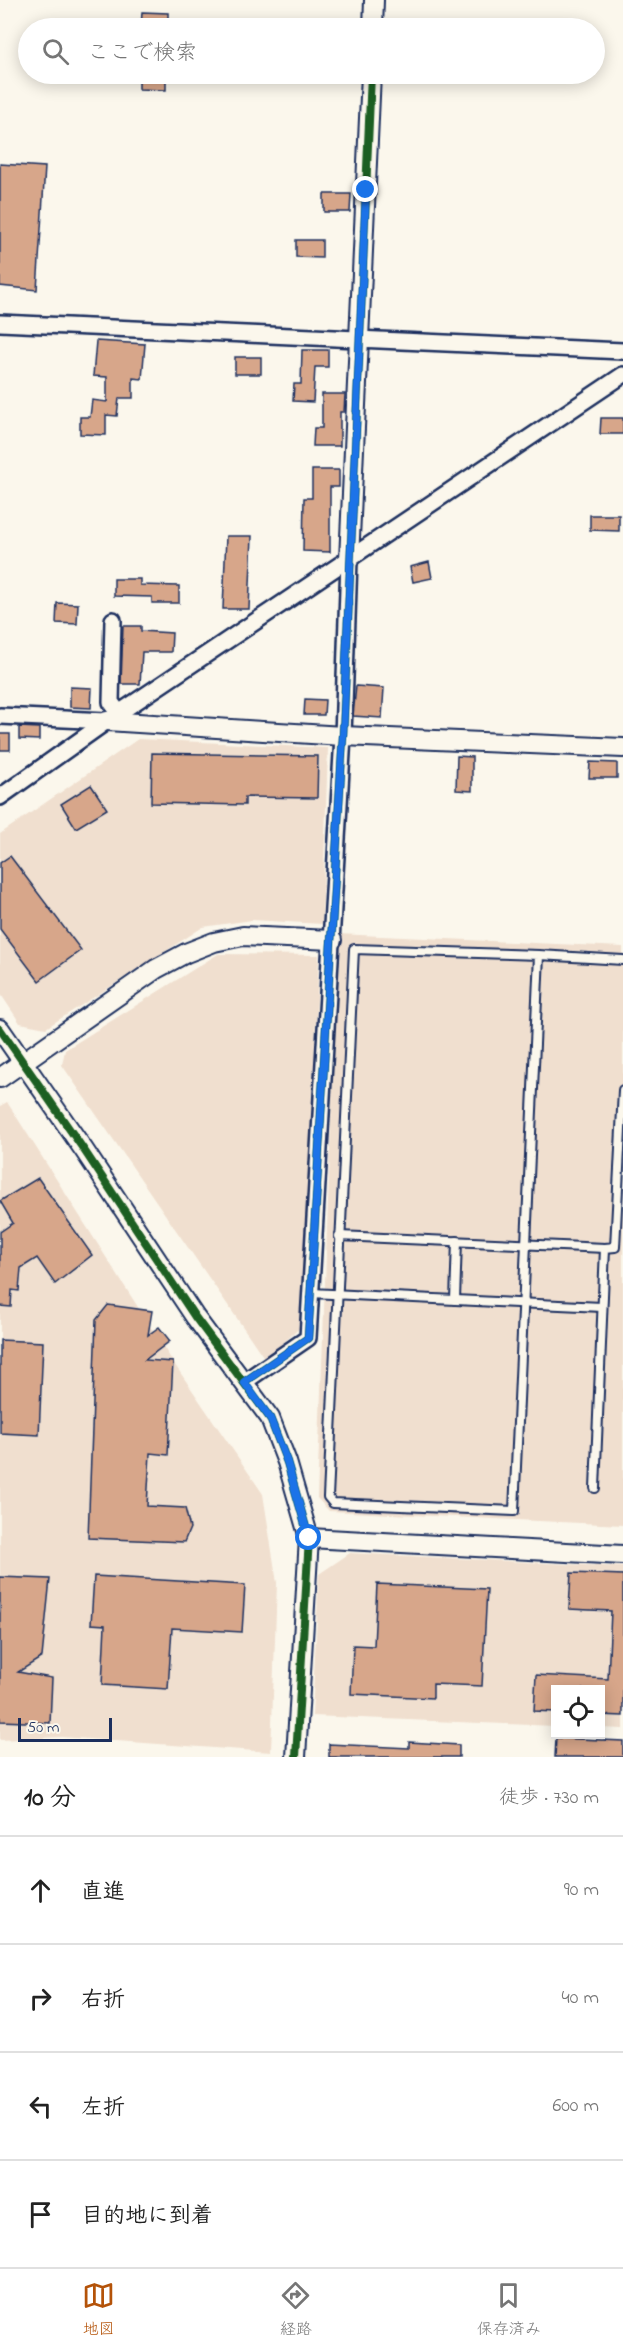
<!DOCTYPE html>
<html lang="ja">
<meta charset="utf-8">
<style>
:root{--surface:#fff;--page:#f6f6f6;--text:#222;--muted:#767676;--line:#e0e0e0;--accent:#b45309}
body{margin:0;font-family:"Indie Flower","Klee One",sans-serif;background:var(--page);color:var(--text)}
.controls{position:absolute;right:18px;bottom:18px;display:grid;overflow:hidden;border-radius:0px;box-shadow:0 3px 15px #0003}
.controls button{width:54px;height:54px;display:grid;place-items:center;padding:0;border:0;border-bottom:2px solid var(--line);background:var(--surface);color:var(--text);font:30px sans-serif}
.scale{position:absolute;left:18px;bottom:15px;width:94px;box-sizing:border-box;padding-left:6px;border:3px solid #1b2f5e;border-top:0;font-size:16px;line-height:21px;white-space:nowrap;color:#1b2f5e;-webkit-text-stroke:4px #fbf7ec;paint-order:stroke}
.stop{position:absolute;width:18px;height:18px;margin:-14px;border:4px solid #1a73e8;border-radius:50%;background:#fff}
.stop.end{background:#1a73e8;border-color:#fff;box-shadow:0 2px 6px #0008}
.list{margin:0;padding:0;list-style:none}
h2{display:flex;justify-content:space-between;align-items:center;height:78px;margin:0;padding:0 24px;font-size:26px}
h2 small{font-size:20px;font-weight:400;color:var(--muted)}
.list li{display:grid;grid-template-columns:39px 1fr auto;gap:18px;align-items:center;box-sizing:border-box;height:108px;padding:0 24px;border-top:2px solid var(--line)}
.list b{display:block;font-size:22px;white-space:nowrap}
.list em{font-size:20px;font-style:normal;color:var(--muted)}
.icon{flex:none;width:33px;height:33px;fill:none;stroke:currentColor;stroke-width:2;stroke-linecap:round;stroke-linejoin:round}
.map{position:relative;flex:none;width:623px;height:1757px;overflow:hidden}
.search{position:absolute;background:var(--surface);box-shadow:0 3px 15px #0003;left:18px;right:18px;top:18px;height:66px;display:flex;align-items:center;gap:15px;box-sizing:border-box;padding:0 21px;border-radius:33px;color:var(--muted);font-size:22px}
.sheet{height:510px;background:var(--surface)}
nav{display:flex;justify-content:space-around;align-items:center;box-sizing:border-box;height:84px;border-top:2px solid var(--line);background:var(--surface);font-size:16px;color:var(--muted)}
nav a{display:grid;justify-items:center;gap:3px}
nav .on{color:var(--accent)}
.map>svg:first-child{display:block}
.built{fill:#f0dfcf}
.building{fill:#d7a68a;stroke:#1b2f5e;stroke-width:1.5}
.lines{fill:none;stroke-linecap:round;stroke-linejoin:round}
.service-casing{stroke:#1b2f5e;stroke-width:12}
.minor-casing{stroke:#1b2f5e;stroke-width:20}
.tertiary-casing{stroke:#1b2f5e;stroke-width:22}
.service{stroke:#fbf7ec;stroke-width:8}
.minor{stroke:#fbf7ec;stroke-width:15}
.tertiary{stroke:#fbf7ec;stroke-width:18}
.cycleway-casing{stroke:#fbf7ec;stroke-width:11}
.cycleway{stroke:#1b5e20;stroke-width:8}
.route{stroke:#1a73e8;stroke-width:8}
</style>
<div class="map">
<svg width="623" height="1757" viewBox="0 0 623 1757">
<rect width="100%" height="100%" fill="#fbf7ec"/>
<filter id="ink" filterUnits="userSpaceOnUse"><feTurbulence type="fractalNoise" baseFrequency=".0167" numOctaves="2"/><feDisplacementMap in="SourceGraphic" scale="12" xChannelSelector="R" yChannelSelector="G"/><feConvolveMatrix kernelMatrix="1 2 1 2 8 2 1 2 1" color-interpolation-filters="sRGB"/></filter>
<g filter="url(#ink)">
<g class="built">
<path d="M 138,739 L 328,748 L 322,924 L 252,920 L 203,927 L 46,1028 L 20,1023 L 0,993 L 0,834 Z"/>
<path d="M 338,934 L 623,947 L 623,1525 L 329,1511 L 317,1498 Z"/>
<path d="M 218,954 L 319,955 L 302,1326 L 265,1359 L 62,1065 L 65,1050 Z"/>
<path d="M 7,1102 L 173,1362 L 263,1494 L 277,1583 L 271,1752 L 61,1737 L 0,1740 L 0,1106 Z"/>
<path d="M 350,1553 L 623,1567 L 623,1729 L 601,1728 L 600,1690 L 556,1690 L 555,1726 L 312,1716 L 319,1574 Z"/>
</g>
<g class="building">
<path d="M 142,12 L 168,13 L 168,28 L 141,28 Z"/>
<path d="M 139,74 L 166,74 L 166,90 L 139,89 Z"/>
<path d="M 0,164 L 45,167 L 37,290 L 0,286 Z"/>
<path d="M 324,194 L 351,194 L 350,212 L 324,212 Z"/>
<path d="M 296,240 L 322,240 L 322,258 L 296,257 Z"/>
<path d="M 96,341 L 145,344 L 142,379 L 133,378 L 133,398 L 119,398 L 117,416 L 106,415 L 106,435 L 80,434 L 80,417 L 90,417 L 92,400 L 107,402 L 107,377 L 93,376 Z"/>
<path d="M 302,350 L 328,350 L 328,367 L 315,367 L 313,402 L 293,401 L 294,384 L 301,384 Z"/>
<rect x="235" y="357" width="26" height="17"/>
<path d="M 322,394 L 345,394 L 344,412 L 340,412 L 340,446 L 313,446 L 314,428 L 322,428 Z"/>
<path d="M 601,418 L 623,418 L 623,434 L 600,434 Z"/>
<path d="M 312,470 L 339,470 L 339,487 L 330,487 L 330,552 L 303,551 L 304,498 L 312,498 Z"/>
<path d="M 590,515 L 619,515 L 619,531 L 590,530 Z"/>
<path d="M 226,536 L 252,536 L 249,609 L 223,609 Z"/>
<path d="M 429,562 L 432,578 L 413,582 L 410,567 Z"/>
<path d="M 114,579 L 140,579 L 140,585 L 179,586 L 179,603 L 152,603 L 152,597 L 114,596 Z"/>
<path d="M 57,603 L 78,604 L 77,624 L 56,623 Z"/>
<path d="M 123,626 L 141,626 L 141,631 L 172,633 L 171,652 L 142,652 L 140,684 L 121,684 Z"/>
<path d="M 356,686 L 384,688 L 382,718 L 353,716 Z"/>
<path d="M 70,687 L 92,688 L 91,708 L 70,707 Z"/>
<path d="M 305,699 L 325,700 L 324,715 L 304,715 Z"/>
<path d="M 19,727 L 39,728 L 39,740 L 19,739 Z"/>
<rect x="0" y="734" width="10" height="16"/>
<path d="M 152,753 L 318,756 L 317,798 L 245,797 L 245,805 L 151,803 Z"/>
<path d="M 457,756 L 472,757 L 472,791 L 456,790 Z"/>
<path d="M 590,762 L 617,763 L 617,778 L 589,778 Z"/>
<path d="M 91,785 L 107,809 L 76,828 L 61,804 Z"/>
<path d="M 10,856 L 81,950 L 39,981 L 0,929 L 0,863 Z"/>
<path d="M 38,1178 L 92,1255 L 55,1284 L 37,1258 L 21,1268 L 19,1291 L 12,1290 L 11,1307 L 0,1306 L 0,1232 L 13,1223 L 0,1201 Z"/>
<path d="M 108,1305 L 152,1311 L 148,1335 L 159,1327 L 170,1341 L 145,1360 L 173,1362 L 168,1455 L 150,1453 L 147,1506 L 185,1508 L 190,1528 L 184,1542 L 88,1538 L 96,1320 Z"/>
<path d="M 0,1340 L 43,1342 L 39,1435 L 0,1433 Z"/>
<path d="M 571,1573 L 623,1575 L 623,1716 L 600,1715 L 600,1689 L 555,1689 L 555,1712 L 534,1711 L 536,1675 L 608,1679 L 611,1611 L 569,1609 Z"/>
<path d="M 94,1576 L 245,1585 L 242,1632 L 172,1628 L 168,1689 L 102,1685 L 105,1625 L 91,1624 Z"/>
<path d="M 0,1577 L 50,1579 L 42,1657 L 18,1672 L 52,1678 L 50,1723 L 0,1721 Z"/>
<path d="M 377,1584 L 487,1589 L 482,1686 L 433,1684 L 433,1698 L 351,1694 L 353,1645 L 374,1646 Z"/>
<path d="M 556,1738 L 623,1741 L 623,1757 L 555,1757 Z"/>
<path d="M 409,1742 L 459,1745 L 459,1757 L 329,1757 L 329,1744 L 409,1748 Z"/>
</g>
<g class="lines">
<defs>
<g id="service">
<path d="M 539,955 L 514,1511 L 333,1503 L 328,1497 L 354,949 L 539,955 L 623,960"/>
<path d="M 339,1236 L 605,1248"/>
<path d="M 311,1293 L 602,1307"/>
<path d="M 455,1300 L 457,1241"/>
<path d="M 595,1488 L 605,1248 L 615,1247 L 623,1090"/>
</g>
<g id="minor">
<path d="M 0,323 L 623,351"/>
<path d="M 113,620 L 111,702 L 119,713"/>
<path d="M 0,716 L 107,721"/>
<path d="M 0,797 L 107,721 L 623,375"/>
<path d="M 244,1382 L 308,1338 L 343,736 L 349,560"/>
</g>
<g id="tertiary">
<path d="M 373,28 L 374,0"/>
<path d="M 349,560 L 371,74"/>
<path d="M 107,721 L 343,736 L 623,748"/>
<path d="M 0,1029 L 84,1150 L 195,1317 L 270,1418 L 287,1462 L 309,1538 L 296,1757"/>
<path d="M 0,1078 L 156,969 L 186,953 L 214,942 L 243,936 L 332,940"/>
<path d="M 309,1538 L 623,1555"/>
</g>
</defs>
<use href="#service" class="service-casing"/>
<use href="#minor" class="minor-casing"/>
<use href="#tertiary" class="tertiary-casing"/>
<use href="#service" class="service"/>
<use href="#minor" class="minor"/>
<use href="#tertiary" class="tertiary"/>
<defs>
<g id="cycleway">
<path d="M 0,1029 L 84,1150 L 195,1317 L 270,1418 L 287,1462 L 309,1538 L 296,1757"/>
<path d="M 244,1382 L 308,1338 L 343,736 L 371,74"/>
</g>
</defs>
<use href="#cycleway" class="cycleway-casing"/>
<use href="#cycleway" class="cycleway"/>
</g>
</g>
<g class="lines" filter="url(#ink)">
<path class="route" d="M 309,1538 L 287,1462 L 270,1418 L 244,1382 L 308,1338 L 343,736 L 366,190"/>
</g>
</svg>
<div class="controls">
<button><svg class="icon" aria-label="locate" viewBox="0 0 24 24"><circle cx="12" cy="12" r="6"/><path d="M12 2v4M12 18v4M2 12h4M18 12h4"/></svg></button>
</div>
<div class="scale">50 m</div>
<div class="stop" style="left:309px;top:1538px"></div>
<div class="stop end" style="left:366px;top:190px"></div>
<div class="search"><svg class="icon" aria-label="search" viewBox="0 0 24 24"><circle cx="10" cy="10" r="6"/><path d="M15 15l6 6"/></svg>ここで検索</div>
</div>
<section class="sheet">
<h2>10 分<small>徒歩 · 730 m</small></h2>
<ul class="list">
<li><svg class="icon" aria-label="ahead" viewBox="0 0 24 24"><path d="M12 20V5M6 11l6-6 6 6"/></svg><div><b>直進</b></div><em>90 m</em></li>
<li><svg class="icon" aria-label="right" viewBox="0 0 24 24"><path d="M7 20v-9h11M14 6l5 5-5 5"/></svg><div><b>右折</b></div><em>40 m</em></li>
<li><svg class="icon" aria-label="left" viewBox="0 0 24 24"><path d="M17 20v-9H6M10 6l-5 5 5 5"/></svg><div><b>左折</b></div><em>600 m</em></li>
<li><svg class="icon" aria-label="arrive" viewBox="0 0 24 24"><path d="M6 21V4h12l-3 4 3 4H6"/></svg><div><b>目的地に到着</b></div></li>
</ul>
</section>
<nav>
<a class="on"><svg class="icon" aria-label="map" viewBox="0 0 24 24"><path d="M3 6l6-2 6 2 6-2v14l-6 2-6-2-6 2zM9 4v14M15 6v14"/></svg>地図</a>
<a><svg class="icon" aria-label="directions" viewBox="0 0 24 24"><path d="M12 3l9 9-9 9-9-9zM9 14v-3h6M13 9l2 2-2 2"/></svg>経路</a>
<a><svg class="icon" aria-label="saved" viewBox="0 0 24 24"><path d="M7 4h10v16l-5-4-5 4z"/></svg>保存済み</a>
</nav>
